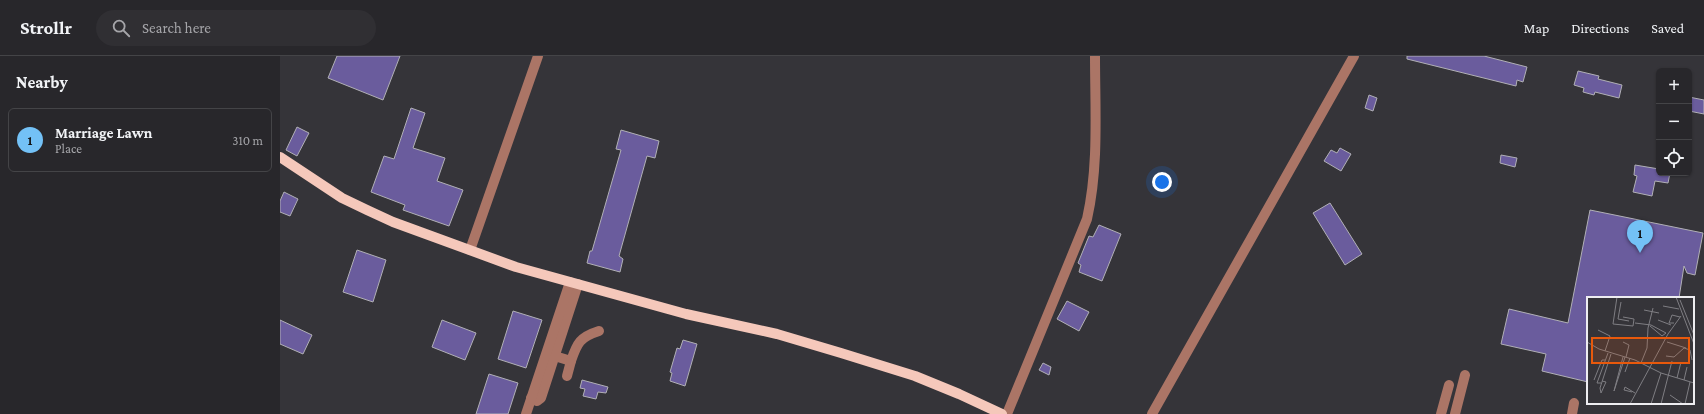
<!DOCTYPE html>
<meta charset="utf-8">
<style>
:root{--surface:#28272b;--page:#302f33;--text:#f1f3f6;--muted:#a5a5a9;--line:#444447;--accent:#73c1f6}
body{margin:0;font-family:"Crimson Pro",serif;background:var(--page);color:var(--text)}
.controls{position:absolute;right:12px;top:12px;display:grid;overflow:hidden;border-radius:6px;box-shadow:0 1px 3px #0004}
.controls button{width:36px;height:36px;display:grid;place-items:center;padding:0;border:0;border-bottom:1px solid var(--line);background:var(--surface);color:var(--text);font:20px sans-serif}
.you{position:absolute;left:882px;top:126px;width:14px;height:14px;margin:-10px;border:3px solid #fff;border-radius:50%;background:#1a73e8;box-shadow:0 0 0 6px #1a73e833}
.badge{display:grid;place-items:center;width:26px;height:26px;border-radius:50%;background:var(--accent);color:#111;font-size:13px;font-weight:700}
.pin{position:absolute;translate:-50% -33px;filter:drop-shadow(0 1px 2px #0008)}
.pin::after{content:'';position:absolute;top:21px;width:14px;height:12px;background:inherit;clip-path:polygon(0 0,100% 0,50% 100%)}
.list{margin:0;padding:0;list-style:none}
h2{display:flex;justify-content:space-between;align-items:center;height:52px;margin:0;padding:0 16px;font-size:17px}
h2 small{font-size:13px;font-weight:400;color:var(--muted)}
.list li{display:grid;grid-template-columns:26px 1fr auto;gap:12px;align-items:center;box-sizing:border-box;height:64px;margin:0 8px 8px;padding:0 8px;border:1px solid var(--line);border-radius:6px}
.list b{display:block;font-size:15px;white-space:nowrap}
.list p{margin:0;font-size:13px;white-space:nowrap;color:var(--muted)}
.list em{font-size:13px;font-style:normal;color:var(--muted)}
.icon{flex:none;width:22px;height:22px;fill:none;stroke:currentColor;stroke-width:2;stroke-linecap:round;stroke-linejoin:round}
.map{position:relative;flex:none;width:1424px;height:358px;overflow:hidden}
header{display:flex;align-items:center;gap:24px;box-sizing:border-box;height:56px;padding:0 20px;background:var(--surface);border-bottom:1px solid var(--line)}
header strong{font-size:19px}
nav{display:flex;gap:22px;margin-inline-start:auto;font-size:14px}
.search{width:280px;height:36px;background:var(--page);display:flex;align-items:center;gap:10px;box-sizing:border-box;padding:0 14px;border-radius:22px;color:var(--muted);font-size:15px}
main{display:flex}
aside{flex:1;background:var(--surface)}
.map>svg:first-child{display:block}
.building{fill:#6a5c9d;stroke:#b1b0b6}
.lines{fill:none;stroke-linecap:round;stroke-linejoin:round}
.minor{stroke:#ab7566;stroke-width:10}
.major{stroke:#f5c8bb;stroke-width:10}
.inset-road{fill:none;stroke:#7f7e83;stroke-width:1}
.view{fill:#e8590c;fill-opacity:0.15;stroke:#e8590c;stroke-width:2}
.inset-edge{fill:none;stroke:#eeedf1;stroke-width:2}
</style>
<header>
<strong>Strollr</strong>
<div class="search"><svg class="icon" aria-label="search" viewBox="0 0 24 24"><circle cx="10" cy="10" r="6"/><path d="M15 15l6 6"/></svg>Search here</div>
<nav><a>Map</a><a>Directions</a><a>Saved</a></nav>
</header>
<main>
<aside>
<h2>Nearby<small></small></h2>
<ul class="list">
<li><span class="badge">1</span><div><b>Marriage Lawn</b><p>Place</p></div><em>310 m</em></li>
</ul>
</aside>
<div class="map">
<svg width="1424" height="358" viewBox="0 0 1424 358">
<rect width="100%" height="100%" fill="#353439"/>
<g class="building">
<path d="M 57,0 L 120,0 L 103,44 L 48,22 Z"/>
<path d="M 1127,0 L 1204,0 L 1247,11 L 1243,26 L 1237,24 L 1236,30 L 1127,3 Z"/>
<path d="M 1298,15 L 1319,20 L 1318,23 L 1342,29 L 1339,42 L 1315,36 L 1314,39 L 1303,36 L 1304,32 L 1294,29 Z"/>
<path d="M 1089,39 L 1097,42 L 1093,55 L 1085,52 Z"/>
<path d="M 1409,41 L 1424,44 L 1424,58 L 1409,55 Z"/>
<path d="M 131,52 L 145,57 L 133,92 L 165,102 L 157,125 L 183,134 L 169,170 L 123,154 L 125,149 L 91,136 L 104,100 L 114,103 Z"/>
<path d="M 17,71 L 29,77 L 17,100 L 6,94 Z"/>
<path d="M 341,74 L 379,85 L 375,102 L 367,100 L 339,200 L 343,203 L 340,216 L 307,207 L 310,195 L 312,195 L 341,94 L 336,93 Z"/>
<path d="M 1060,92 L 1071,98 L 1061,115 L 1044,105 L 1051,94 L 1057,97 Z"/>
<path d="M 1221,99 L 1237,102 L 1235,111 L 1220,107 Z"/>
<path d="M 1355,109 L 1379,113 L 1379,117 L 1390,117 L 1388,127 L 1375,125 L 1372,140 L 1353,136 L 1357,120 L 1354,119 Z"/>
<path d="M 4,136 L 18,143 L 10,160 L 0,156 L 0,145 Z"/>
<path d="M 1050,147 L 1082,198 L 1065,209 L 1033,157 Z"/>
<path d="M 1310,154 L 1423,177 L 1415,219 L 1407,217 L 1404,210 L 1399,242 L 1308,242 L 1308,326 L 1262,315 L 1266,298 L 1221,288 L 1229,253 L 1288,267 Z"/>
<path d="M 819,169 L 841,178 L 822,225 L 799,216 L 801,209 L 798,207 L 809,180 L 813,181 Z"/>
<path d="M 77,194 L 106,204 L 93,246 L 63,236 Z"/>
<path d="M 787,245 L 809,256 L 799,275 L 777,263 Z"/>
<path d="M 233,255 L 262,264 L 246,312 L 218,303 Z"/>
<path d="M 0,264 L 32,279 L 23,298 L 0,288 Z"/>
<path d="M 162,264 L 196,277 L 185,304 L 152,291 Z"/>
<path d="M 403,284 L 417,288 L 405,330 L 390,325 L 392,317 L 390,316 L 397,292 L 400,293 Z"/>
<path d="M 763,307 L 771,311 L 769,319 L 759,314 Z"/>
<path d="M 209,318 L 238,327 L 228,358 L 196,358 Z"/>
<path d="M 302,324 L 328,331 L 326,337 L 318,336 L 316,343 L 303,340 L 305,333 L 300,332 Z"/>
</g>
<g class="lines">
<g class="minor">
<path d="M 190,194 L 258,0"/>
<path d="M 268,298 L 291,305 L 287,320"/>
<path d="M 291,305 C 297,287 300,281 319,275"/>
<path d="M 251,342 L 257,345 L 261,342 L 298,228"/>
<path d="M 246,358 L 290,226"/>
<path d="M 727,358 L 807,163 C 819,110 815,54 815,0"/>
<path d="M 872,358 L 1074,0"/>
<path d="M 1161,358 L 1169,329"/>
<path d="M 1175,358 L 1185,319"/>
<path d="M 1292,358 L 1294,347"/>
</g>
<path class="major" d="M 0,101 L 62,142 L 87,154 L 113,166 L 236,211 L 406,258 L 497,278 L 561,297 L 635,320 L 679,338 L 722,358"/>
</g>
<g transform="translate(1307 241)">
<rect width="107" height="107" fill="#353439"/>
<path class="inset-road" d="M 30,0 L 26,27 L 46,29 L 47,22 L 36,20M 89,0 L 107,47M 93,3 L 107,38M 34,5 L 31,22 L 42,24M 76,9 L 92,12M 57,13 L 72,16M 71,23 L 84,28M 48,26 L 64,28 L 79,36M 87,26 L 82,26 L 85,18 L 93,20M 63,29 L 75,39 L 79,36M 11,33 L 23,39 L 18,54M 0,45 L 12,52 L 48,63 L 74,76 L 107,86M 36,45 L 42,48 L 39,60M 80,45 L 99,51M 79,59 L 87,60 L 97,51 L 103,53 L 105,63M 36,60 L 27,94 L 38,60M 54,66 L 60,51 L 61,31 L 66,11M 38,75 L 43,61M 90,81 L 94,65M 7,83 L 15,63 L 18,63M 97,83 L 100,70M 15,84 L 19,85 L 14,96 L 13,91 L 24,57M 14,86 L 10,86 L 21,56M 45,95 L 37,93 L 38,90 L 48,96M 83,98 L 96,107M 43,107 L 81,37 L 94,19M 64,107 L 74,76M 74,107 L 85,64M 98,107 L 103,85"/>
<path class="view" d="M 5,41 L 102,41 L 102,66 L 5,66 Z"/>
<rect width="107" height="107" class="inset-edge"/>
</g>
</svg>
<div class="controls">
<button>+</button>
<button>−</button>
<button><svg class="icon" aria-label="locate" viewBox="0 0 24 24"><circle cx="12" cy="12" r="6"/><path d="M12 2v4M12 18v4M2 12h4M18 12h4"/></svg></button>
</div>
<div class="you"></div>
<div class="pin badge" style="left:1360px;top:197px">1</div>
</div>
</main>
